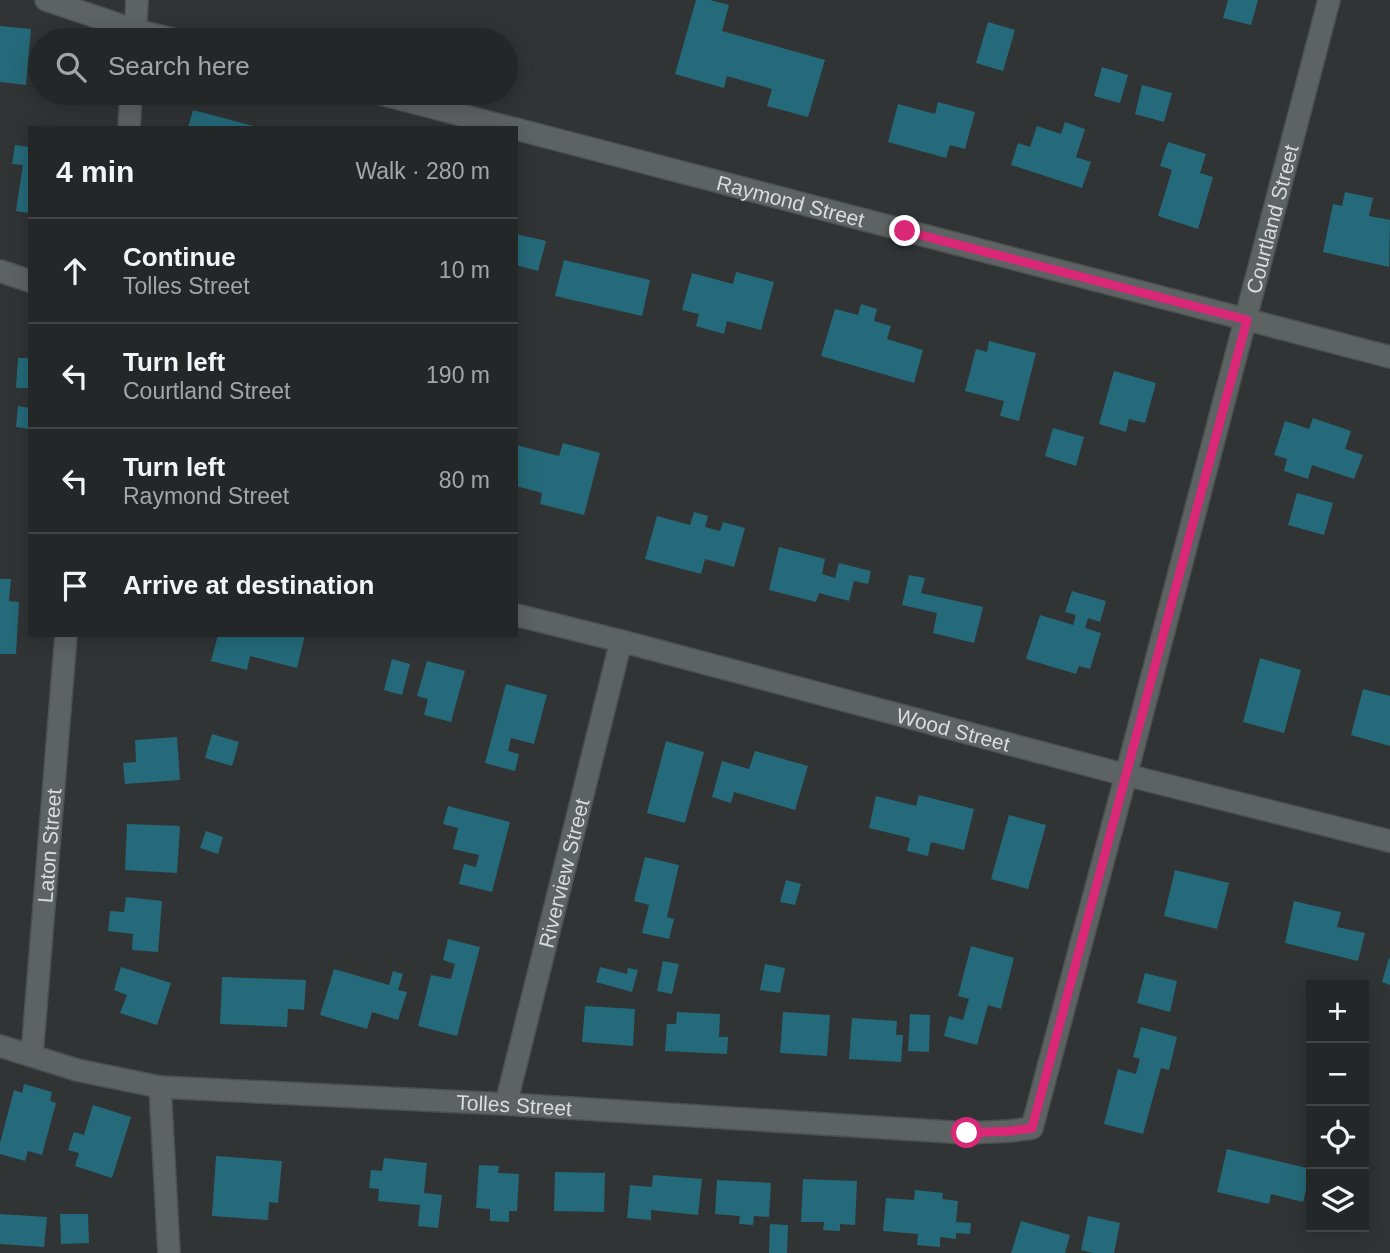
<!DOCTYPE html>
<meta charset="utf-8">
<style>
:root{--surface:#242728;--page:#2c2f30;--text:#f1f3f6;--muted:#a3a5a8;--line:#414445}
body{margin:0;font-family:Helvetica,sans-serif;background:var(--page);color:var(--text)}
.controls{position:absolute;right:21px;bottom:21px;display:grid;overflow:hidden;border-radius:0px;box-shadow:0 4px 18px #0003}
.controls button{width:63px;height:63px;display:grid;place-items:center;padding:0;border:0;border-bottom:2px solid var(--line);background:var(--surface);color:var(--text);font:35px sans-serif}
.stop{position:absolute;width:21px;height:21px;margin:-16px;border:5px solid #db2777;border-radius:50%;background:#fff}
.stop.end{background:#db2777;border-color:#fff;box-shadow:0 2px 7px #0008}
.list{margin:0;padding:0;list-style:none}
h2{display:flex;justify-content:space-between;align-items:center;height:91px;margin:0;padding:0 28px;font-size:30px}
h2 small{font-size:23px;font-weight:400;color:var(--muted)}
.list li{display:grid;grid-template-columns:46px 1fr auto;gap:21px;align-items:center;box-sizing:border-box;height:105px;padding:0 28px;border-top:2px solid var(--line)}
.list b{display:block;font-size:26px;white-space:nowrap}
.list p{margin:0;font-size:23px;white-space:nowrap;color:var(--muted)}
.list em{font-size:23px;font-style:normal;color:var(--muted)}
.icon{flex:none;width:38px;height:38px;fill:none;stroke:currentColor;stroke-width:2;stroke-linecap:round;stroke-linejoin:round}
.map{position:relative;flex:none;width:1390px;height:1253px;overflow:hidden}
.search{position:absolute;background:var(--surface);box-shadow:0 4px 18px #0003;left:28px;top:28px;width:490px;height:77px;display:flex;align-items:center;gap:18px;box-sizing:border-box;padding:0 24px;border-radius:38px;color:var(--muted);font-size:26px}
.panel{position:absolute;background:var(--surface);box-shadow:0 4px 18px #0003;left:28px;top:126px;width:490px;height:511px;border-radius:0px}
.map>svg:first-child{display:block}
.building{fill:#256a7a}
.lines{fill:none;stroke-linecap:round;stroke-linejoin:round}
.minor-casing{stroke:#4e5152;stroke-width:24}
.minor{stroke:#5d6263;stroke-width:21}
.route{stroke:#db2777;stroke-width:9}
.labels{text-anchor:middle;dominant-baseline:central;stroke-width:5;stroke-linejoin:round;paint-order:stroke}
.street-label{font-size:21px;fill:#d9dcdd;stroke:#262a2b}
</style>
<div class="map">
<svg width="1390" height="1253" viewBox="0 0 1390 1253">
<rect width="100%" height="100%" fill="#303435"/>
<g class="building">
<path d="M 696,0 L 710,0 L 729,5 L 722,31 L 825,60 L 808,117 L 767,106 L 772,89 L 727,76 L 724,88 L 675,74 Z"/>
<path d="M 1228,0 L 1258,0 L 1251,25 L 1223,18 Z"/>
<path d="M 988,22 L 1015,30 L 1003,71 L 976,63 Z"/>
<path d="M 0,26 L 31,29 L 26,85 L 0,82 Z"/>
<path d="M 1102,67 L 1128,75 L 1120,103 L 1094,96 Z"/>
<path d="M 1142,85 L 1172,93 L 1164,122 L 1135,114 Z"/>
<path d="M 938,102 L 975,112 L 965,149 L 950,145 L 946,158 L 888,142 L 898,104 L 935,114 Z"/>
<path d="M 193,110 L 257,127 L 257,128 L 188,128 Z"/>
<path d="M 1065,122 L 1085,129 L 1076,157 L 1091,162 L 1082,188 L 1011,165 L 1018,143 L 1030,147 L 1037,126 L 1061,134 Z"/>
<path d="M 1168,142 L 1206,154 L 1200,173 L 1213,177 L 1198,229 L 1158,216 L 1172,170 L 1160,166 Z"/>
<path d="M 15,145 L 30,147 L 30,213 L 16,211 L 23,165 L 12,164 Z"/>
<path d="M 1345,192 L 1373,198 L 1369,216 L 1390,220 L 1389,267 L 1323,252 L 1333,204 L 1342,206 Z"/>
<path d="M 516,234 L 546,241 L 538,271 L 516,265 Z"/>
<path d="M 564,260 L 650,280 L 642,316 L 555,296 Z"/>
<path d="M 736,272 L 774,282 L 761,330 L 727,321 L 724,334 L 696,326 L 699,314 L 682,310 L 692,273 L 733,284 Z"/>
<path d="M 861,304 L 877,309 L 874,321 L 891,326 L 887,339 L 923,350 L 914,383 L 821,356 L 835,309 L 858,315 Z"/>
<path d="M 989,341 L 1036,353 L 1019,421 L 1000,416 L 1004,401 L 965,391 L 976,349 L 987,352 Z"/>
<path d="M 18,358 L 30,358 L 30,388 L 16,388 Z"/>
<path d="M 1114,371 L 1156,383 L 1145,423 L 1129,419 L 1126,432 L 1099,424 Z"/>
<path d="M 18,406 L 30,408 L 30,429 L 16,427 Z"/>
<path d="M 1313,418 L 1351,431 L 1345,449 L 1363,455 L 1354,479 L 1312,465 L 1308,479 L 1284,471 L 1287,459 L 1274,455 L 1285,421 L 1309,429 Z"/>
<path d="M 1053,428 L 1084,437 L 1076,466 L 1045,456 Z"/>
<path d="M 563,443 L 600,453 L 584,515 L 540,504 L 542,493 L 516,486 L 516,445 L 559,456 Z"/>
<path d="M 1297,493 L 1333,503 L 1324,535 L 1288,525 Z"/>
<path d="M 694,512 L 708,516 L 705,527 L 720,531 L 723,522 L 745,528 L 734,567 L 705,559 L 701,574 L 645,559 L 657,516 L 690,525 Z"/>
<path d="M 779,547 L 825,559 L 822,574 L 835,578 L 839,563 L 871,571 L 868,584 L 854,581 L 849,601 L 819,593 L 816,602 L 769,590 Z"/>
<path d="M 909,575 L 925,578 L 921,593 L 983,607 L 974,643 L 933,633 L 937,613 L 902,605 Z"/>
<path d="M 0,579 L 11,579 L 9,601 L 19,602 L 16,654 L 0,654 Z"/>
<path d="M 1072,591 L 1106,601 L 1100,622 L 1088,618 L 1085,628 L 1101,633 L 1090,669 L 1079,666 L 1076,674 L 1026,659 L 1040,615 L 1073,625 L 1076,615 L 1065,612 Z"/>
<path d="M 218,635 L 305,635 L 297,668 L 250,656 L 247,670 L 211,661 Z"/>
<path d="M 1260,658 L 1301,670 L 1284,733 L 1243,722 Z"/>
<path d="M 392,659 L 410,664 L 402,695 L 384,690 Z"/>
<path d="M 427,661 L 465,671 L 451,722 L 424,715 L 428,699 L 417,696 Z"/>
<path d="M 506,684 L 547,695 L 534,744 L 511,738 L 508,751 L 519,754 L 515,771 L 485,763 Z"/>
<path d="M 1363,689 L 1390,696 L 1390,746 L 1351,735 Z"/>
<path d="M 212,734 L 239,742 L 232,766 L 205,758 Z"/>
<path d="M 177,737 L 180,780 L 125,784 L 123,763 L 136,762 L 135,740 Z"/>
<path d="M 666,741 L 704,752 L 685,823 L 647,813 Z"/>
<path d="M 755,751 L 808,766 L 795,810 L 734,792 L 731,803 L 712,797 L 722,761 L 749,769 Z"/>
<path d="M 919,795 L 974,809 L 964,850 L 931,842 L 928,856 L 907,851 L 910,838 L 869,828 L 876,796 L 916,806 Z"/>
<path d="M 448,806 L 510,822 L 492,892 L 459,884 L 464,864 L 476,867 L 479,855 L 453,849 L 458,828 L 443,824 Z"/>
<path d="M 1009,815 L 1046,825 L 1028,889 L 991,879 Z"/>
<path d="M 127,824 L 180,826 L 177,873 L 125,870 Z"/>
<path d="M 206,831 L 223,837 L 218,854 L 200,848 Z"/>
<path d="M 645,857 L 679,865 L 667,917 L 674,919 L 669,939 L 642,933 L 649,905 L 634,901 Z"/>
<path d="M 1175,870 L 1229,883 L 1217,929 L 1164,916 Z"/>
<path d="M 786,880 L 801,884 L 795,905 L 780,902 Z"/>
<path d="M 126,897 L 162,901 L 158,952 L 132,950 L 133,934 L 108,931 L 110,911 L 124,912 Z"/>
<path d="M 1294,901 L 1341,912 L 1337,927 L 1365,933 L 1358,961 L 1285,943 Z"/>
<path d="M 448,939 L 480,947 L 457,1036 L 418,1026 L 431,975 L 451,979 L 455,964 L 443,960 Z"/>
<path d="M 971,946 L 1014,958 L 1001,1009 L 988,1005 L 977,1045 L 944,1036 L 949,1016 L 963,1020 L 969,999 L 958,996 Z"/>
<path d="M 1389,958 L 1390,958 L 1390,985 L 1382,982 Z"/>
<path d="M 663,961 L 679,964 L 672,994 L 657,991 Z"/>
<path d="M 765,964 L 785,968 L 780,993 L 760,990 Z"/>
<path d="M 121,967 L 171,983 L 157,1025 L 120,1013 L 127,995 L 114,990 Z"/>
<path d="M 600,967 L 627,974 L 628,968 L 638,970 L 632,992 L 596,982 Z"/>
<path d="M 334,969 L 389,985 L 393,971 L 403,974 L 398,990 L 407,992 L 398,1020 L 372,1012 L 367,1029 L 320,1015 Z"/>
<path d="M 1145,973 L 1177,981 L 1170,1012 L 1137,1003 Z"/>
<path d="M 222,977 L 306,980 L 304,1010 L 288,1009 L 287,1027 L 220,1024 Z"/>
<path d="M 585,1006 L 635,1009 L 633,1046 L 582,1042 Z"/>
<path d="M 677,1012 L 720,1014 L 719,1037 L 728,1037 L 727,1054 L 665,1051 L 667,1024 L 676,1024 Z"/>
<path d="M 783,1012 L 830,1015 L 827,1056 L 780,1053 Z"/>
<path d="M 910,1014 L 930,1015 L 929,1052 L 908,1051 Z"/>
<path d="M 852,1018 L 897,1021 L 896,1035 L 903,1035 L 901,1062 L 849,1059 Z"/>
<path d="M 1141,1027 L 1177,1037 L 1169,1070 L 1161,1068 L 1143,1134 L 1104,1124 L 1118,1069 L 1136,1074 L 1140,1059 L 1133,1057 Z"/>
<path d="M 24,1084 L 52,1092 L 50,1101 L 56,1103 L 42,1155 L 28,1151 L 25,1161 L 0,1154 L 0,1143 L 14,1090 L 22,1093 Z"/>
<path d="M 93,1105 L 131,1117 L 112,1178 L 75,1166 L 79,1153 L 68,1150 L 74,1132 L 84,1135 Z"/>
<path d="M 1227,1149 L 1311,1169 L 1303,1202 L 1271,1194 L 1269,1204 L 1217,1192 Z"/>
<path d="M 216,1156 L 282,1161 L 278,1203 L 269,1202 L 268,1220 L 212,1216 Z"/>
<path d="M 384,1158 L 427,1163 L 424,1193 L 442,1195 L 438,1228 L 418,1226 L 420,1205 L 378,1201 L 379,1189 L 369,1188 L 371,1170 L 382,1171 Z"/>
<path d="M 479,1165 L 499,1166 L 498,1173 L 519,1174 L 517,1211 L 509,1211 L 509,1222 L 490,1221 L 490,1209 L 476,1208 Z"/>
<path d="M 555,1172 L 605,1173 L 604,1212 L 554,1211 Z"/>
<path d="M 653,1175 L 702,1179 L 698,1215 L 651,1210 L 651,1220 L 627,1218 L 630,1185 L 652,1187 Z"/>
<path d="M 803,1179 L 857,1181 L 855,1225 L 840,1224 L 840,1231 L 823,1230 L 824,1222 L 801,1222 Z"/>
<path d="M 717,1180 L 771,1183 L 769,1217 L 754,1216 L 753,1225 L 739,1224 L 740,1216 L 715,1214 Z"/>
<path d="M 915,1190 L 943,1193 L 942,1199 L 958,1201 L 956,1222 L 971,1223 L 970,1234 L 956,1233 L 956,1239 L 940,1237 L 940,1247 L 917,1245 L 918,1234 L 883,1231 L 886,1198 L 914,1200 Z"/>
<path d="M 0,1214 L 47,1217 L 44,1247 L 0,1244 Z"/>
<path d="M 60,1214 L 88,1214 L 89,1243 L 61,1244 Z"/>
<path d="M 1088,1216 L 1120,1223 L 1114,1253 L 1093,1253 L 1081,1250 Z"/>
<path d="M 1021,1221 L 1070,1235 L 1065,1253 L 1011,1253 Z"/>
<path d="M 770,1224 L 788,1225 L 787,1253 L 769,1253 Z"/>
</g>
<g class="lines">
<defs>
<g id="minor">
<path d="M 46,0 L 135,30 L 176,40"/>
<path d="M 135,40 L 137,0"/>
<path d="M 377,93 L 511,128"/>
<path d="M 129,128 L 131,93"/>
<path id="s1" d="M 516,129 L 1390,357"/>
<path d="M 0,271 L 30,281"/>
<path id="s2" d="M 516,615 L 621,641 L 1126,775 L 1390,841"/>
<path id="s3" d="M 0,1046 L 77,1070 L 160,1087 L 506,1104 L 967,1133 L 1010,1131 L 1032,1128 L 1133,749 L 1329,0"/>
<path id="s4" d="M 32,1055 L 66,635"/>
<path d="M 160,1087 L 169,1253"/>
<path id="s5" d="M 506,1104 L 621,641"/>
</g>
</defs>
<use href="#minor" class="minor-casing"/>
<use href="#minor" class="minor"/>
</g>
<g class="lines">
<path class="route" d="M 905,231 L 1247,320 L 1032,1128 L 1010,1131 L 967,1133"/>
</g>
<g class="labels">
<g class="street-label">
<text stroke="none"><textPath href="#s1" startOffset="284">Raymond Street</textPath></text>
<text stroke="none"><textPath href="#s3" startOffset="1979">Courtland Street</textPath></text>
<text stroke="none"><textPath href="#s2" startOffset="452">Wood Street</textPath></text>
<text stroke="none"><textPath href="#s4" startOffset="210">Laton Street</textPath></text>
<text stroke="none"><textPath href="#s5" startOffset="238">Riverview Street</textPath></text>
<text stroke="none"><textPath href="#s3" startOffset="520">Tolles Street</textPath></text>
</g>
</g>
</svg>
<div class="controls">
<button>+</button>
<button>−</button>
<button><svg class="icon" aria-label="locate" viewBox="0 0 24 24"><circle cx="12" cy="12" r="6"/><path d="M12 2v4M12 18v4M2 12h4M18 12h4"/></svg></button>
<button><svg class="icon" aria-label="layers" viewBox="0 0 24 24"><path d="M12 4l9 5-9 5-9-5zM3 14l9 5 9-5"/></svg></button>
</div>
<div class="stop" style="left:967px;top:1133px"></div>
<div class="stop end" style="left:905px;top:231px"></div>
<div class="search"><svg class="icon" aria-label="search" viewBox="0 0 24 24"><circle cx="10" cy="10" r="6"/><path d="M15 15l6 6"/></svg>Search here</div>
<section class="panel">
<h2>4 min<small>Walk · 280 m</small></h2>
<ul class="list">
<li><svg class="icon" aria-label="ahead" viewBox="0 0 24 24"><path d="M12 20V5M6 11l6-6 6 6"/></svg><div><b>Continue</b><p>Tolles Street</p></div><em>10 m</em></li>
<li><svg class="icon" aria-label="left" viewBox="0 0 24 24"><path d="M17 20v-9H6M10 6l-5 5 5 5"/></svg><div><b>Turn left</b><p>Courtland Street</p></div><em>190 m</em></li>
<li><svg class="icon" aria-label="left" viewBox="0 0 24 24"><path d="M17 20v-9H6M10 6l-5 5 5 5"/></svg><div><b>Turn left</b><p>Raymond Street</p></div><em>80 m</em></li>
<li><svg class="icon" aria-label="arrive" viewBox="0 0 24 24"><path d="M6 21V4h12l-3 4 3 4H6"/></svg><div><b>Arrive at destination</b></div></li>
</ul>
</section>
</div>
